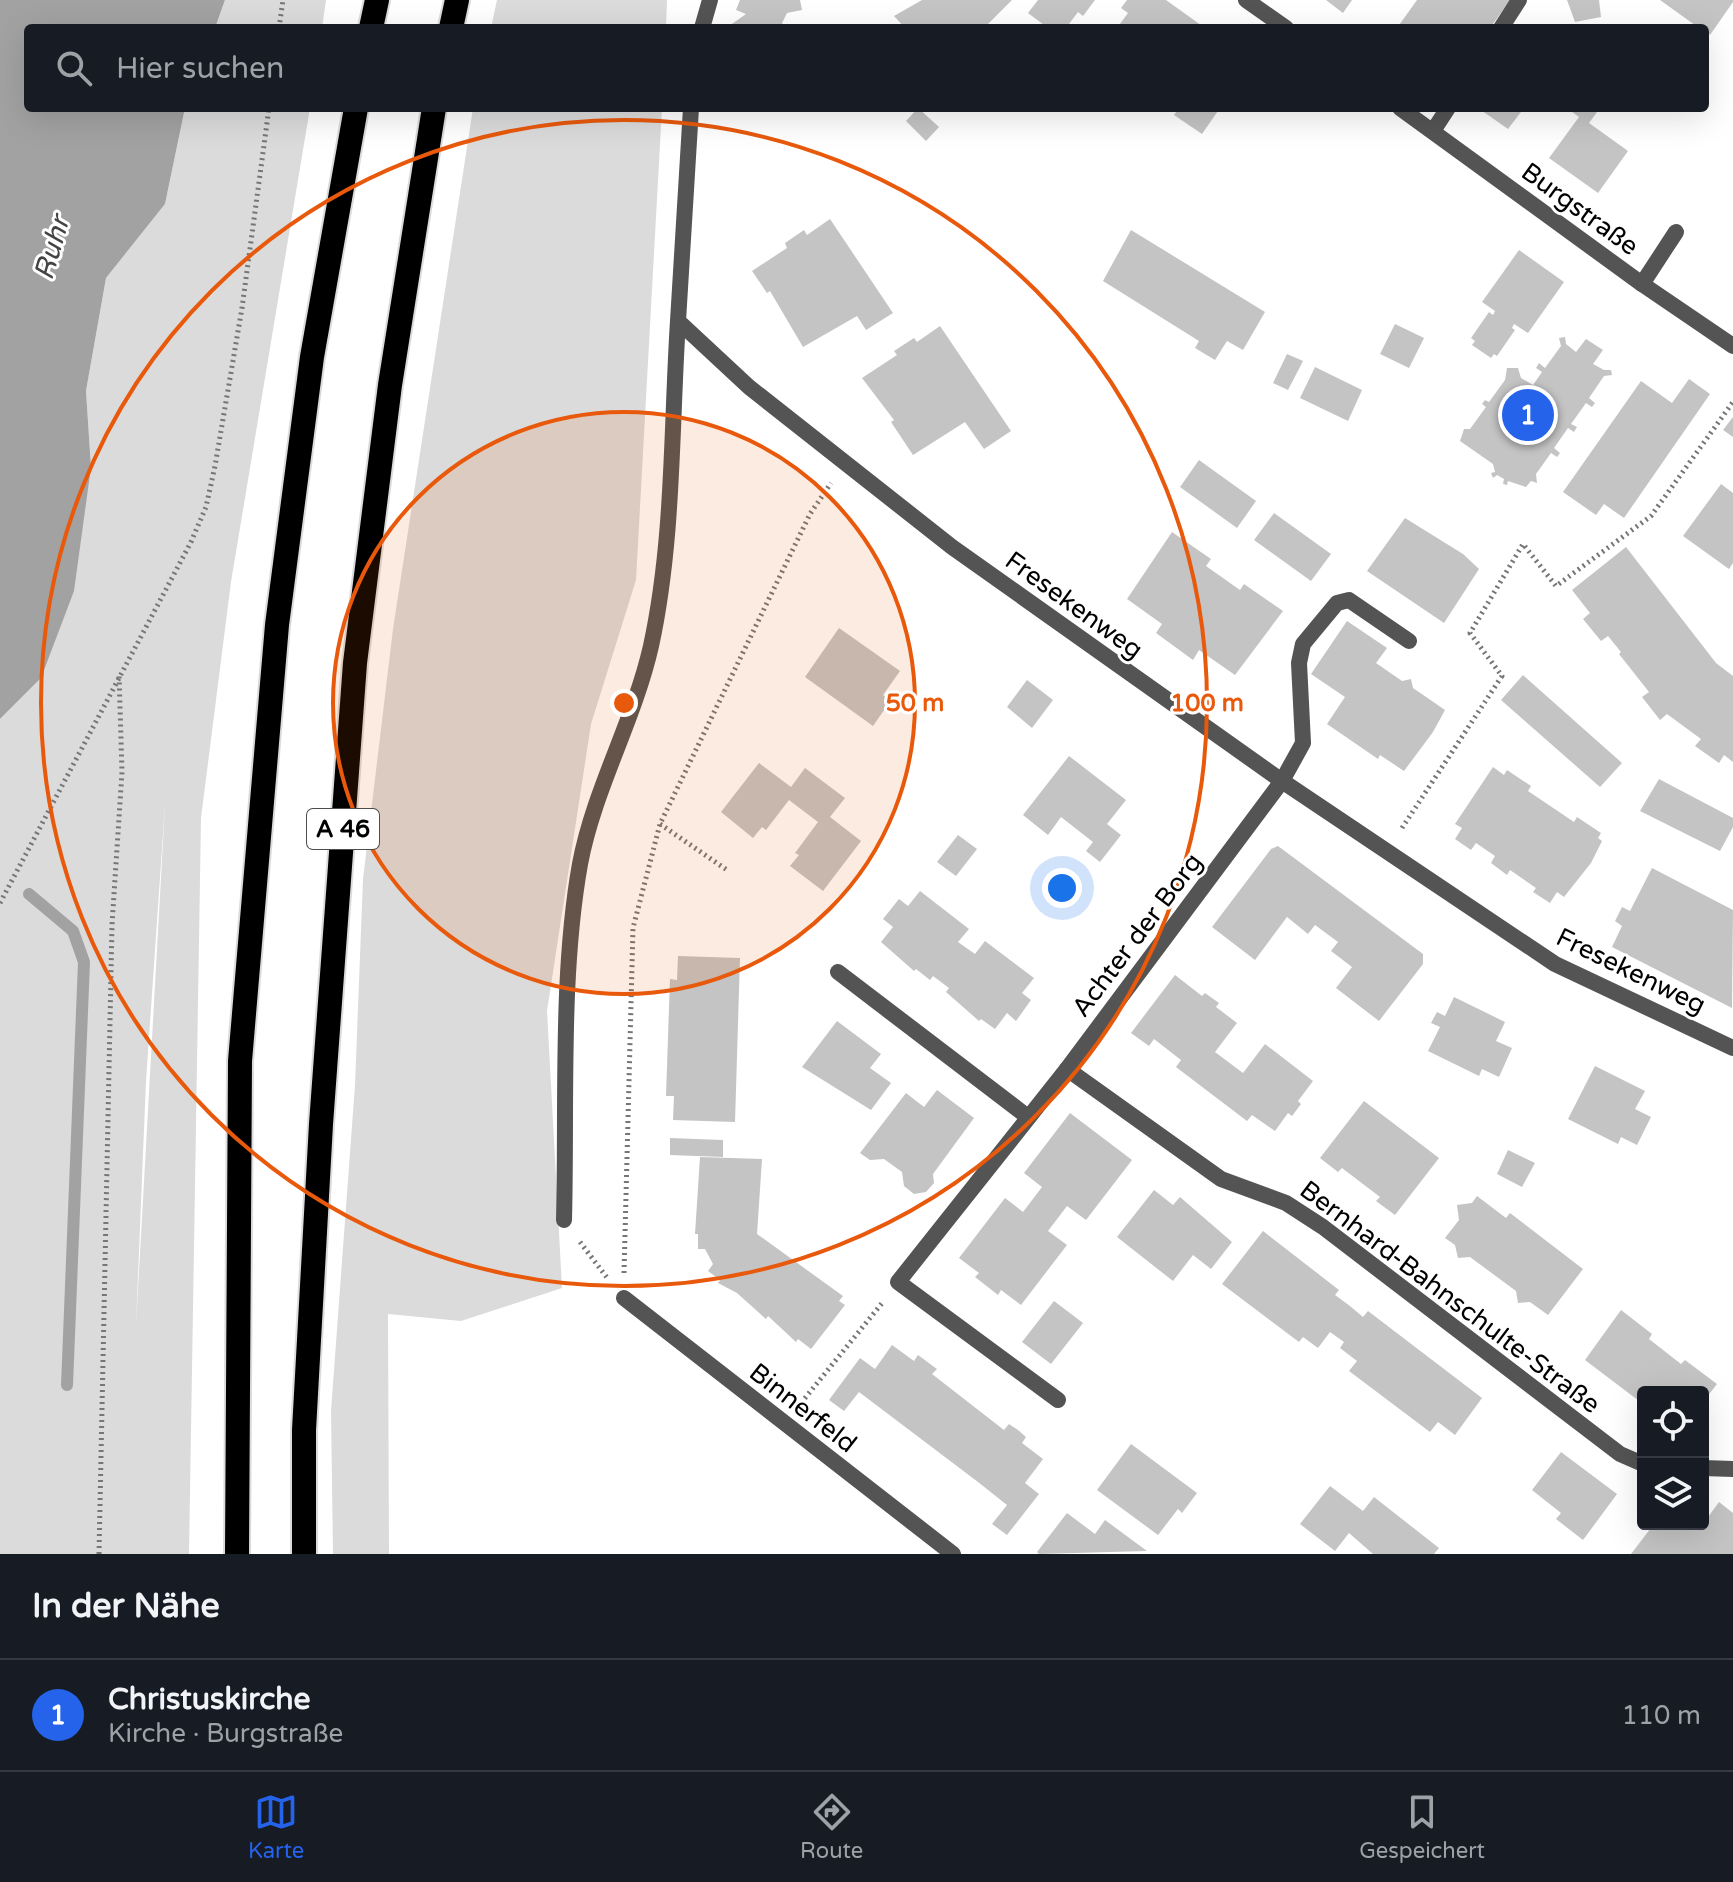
<!DOCTYPE html>
<html lang="de">
<meta charset="utf-8">
<style>
:root{--surface:#171b24;--page:#242831;--text:#f1f3f6;--muted:#9ea1a6;--line:#363941;--accent:#2563eb}
body{margin:0;font-family:"Varela Round",sans-serif;background:var(--page);color:var(--text)}
.controls{position:absolute;right:24px;bottom:24px;display:grid;overflow:hidden;border-radius:8px;box-shadow:0 8px 32px #0002}
.controls button{width:72px;height:72px;display:grid;place-items:center;padding:0;border:0;border-bottom:2px solid var(--line);background:var(--surface);color:var(--text);font:40px sans-serif}
.you{position:absolute;left:1062px;top:888px;width:28px;height:28px;margin:-20px;border:6px solid #fff;border-radius:50%;background:#1a73e8;box-shadow:0 0 0 12px #1a73e833}
.badge{display:grid;place-items:center;width:52px;height:52px;border-radius:50%;background:var(--accent);color:#fff;font-size:26px;font-weight:700}
.pin{position:absolute;translate:-50% -50%;border:4px solid #fff;box-shadow:0 2px 8px #0006}
.list{margin:0;padding:0;list-style:none}
h2{display:flex;justify-content:space-between;align-items:center;height:104px;margin:0;padding:0 32px;font-size:34px}
h2 small{font-size:26px;font-weight:400;color:var(--muted)}
.list li{display:grid;grid-template-columns:52px 1fr auto;gap:24px;align-items:center;box-sizing:border-box;height:112px;padding:0 32px;border-top:2px solid var(--line)}
.list b{display:block;font-size:30px;white-space:nowrap}
.list p{margin:0;font-size:26px;white-space:nowrap;color:var(--muted)}
.list em{font-size:26px;font-style:normal;color:var(--muted)}
.icon{flex:none;width:44px;height:44px;fill:none;stroke:currentColor;stroke-width:2;stroke-linecap:round;stroke-linejoin:round}
.map{position:relative;flex:none;width:1733px;height:1554px;overflow:hidden}
.search{position:absolute;background:var(--surface);box-shadow:0 8px 32px #0002;left:24px;right:24px;top:24px;height:88px;display:flex;align-items:center;gap:20px;box-sizing:border-box;padding:0 28px;border-radius:8px;color:var(--muted);font-size:30px}
.sheet{height:216px;background:var(--surface)}
nav{display:flex;justify-content:space-around;align-items:center;box-sizing:border-box;height:112px;border-top:2px solid var(--line);background:var(--surface);font-size:22px;color:var(--muted)}
nav a{display:grid;justify-items:center;gap:4px}
nav .on{color:var(--accent)}
.map>svg:first-child{display:block}
.green{fill:#dbdbdb;fill-rule:evenodd}
.water{fill:#a2a2a2}
.lines{fill:none;stroke-linecap:round;stroke-linejoin:round}
.stream{stroke:#a2a2a2;stroke-width:12}
.building{fill:#c4c4c4}
.highway-casing{stroke:#dbdbdb;stroke-width:28}
.path{stroke:#767676;stroke-width:5;stroke-dasharray:2 4;stroke-linecap:butt}
.lane{stroke:#545454;stroke-width:16}
.street{stroke:#545454;stroke-width:16}
.highway{stroke:#000;stroke-width:24}
.ring{fill:none;stroke:#e8590c;stroke-width:4}
.labels{text-anchor:middle;dominant-baseline:central;stroke-width:6;stroke-linejoin:round;paint-order:stroke}
.shield{fill:#fff;stroke:#4c4c4c;stroke-width:2}
.shield-label{font-size:24px;font-weight:bold;fill:#000}
.street-label{font-size:26px;fill:#000;stroke:#fff}
.water-label{font-size:28px;font-style:italic;fill:#434343;stroke:#fff}
.centre{fill:#e8590c;stroke:#fff;stroke-width:4}
.ring-label{font-size:24px;text-anchor:middle;font-weight:bold;fill:#e8590c;stroke:#fff;stroke-width:6;stroke-linejoin:round;paint-order:stroke}
</style>
<div class="map">
<svg width="1733" height="1554" viewBox="0 0 1733 1554">
<rect width="100%" height="100%" fill="#fff"/>
<g class="green">
<path d="M 225,0 L 326,0 L 322,28 L 215,28 Z"/>
<path d="M 497,0 L 667,0 L 666,28 L 491,28 Z"/>
<path d="M 185,108 L 310,108 L 231,582 L 201,818 L 189,1554 L 0,1554 L 0,719 L 41,678 L 91,467 L 86,391 L 106,278 L 165,204 ZM 165,805 L 165,806 L 136,1325 L 146,1081 Z"/>
<path d="M 473,108 L 662,108 L 636,580 L 591,724 L 547,1011 L 562,1288 L 461,1321 L 388,1314 L 389,1554 L 333,1554 L 331,1411 L 355,1085 L 363,879 L 393,629 Z"/>
</g>
<path class="water" d="M 0,0 L 225,0 L 215,28 L 28,28 L 28,108 L 185,108 L 165,204 L 106,278 L 86,391 L 91,467 L 74,591 L 41,678 L 0,719 Z"/>
<g class="lines">
<path class="stream" d="M 29,894 L 73,931 L 84,962 L 67,1385"/>
</g>
<g class="building">
<path d="M 740,0 L 800,0 L 802,10 L 787,13 L 782,23 L 786,28 L 731,28 L 729,26 L 746,14 L 736,10 Z"/>
<path d="M 922,0 L 1012,0 L 984,28 L 905,28 L 894,16 Z"/>
<path d="M 1038,0 L 1095,0 L 1083,16 L 1078,12 L 1066,28 L 1048,28 L 1028,13 Z"/>
<path d="M 1127,0 L 1166,0 L 1205,28 L 1117,28 L 1128,13 L 1121,8 Z"/>
<path d="M 1326,0 L 1352,0 L 1343,13 Z"/>
<path d="M 1417,0 L 1510,0 L 1490,28 L 1397,28 Z"/>
<path d="M 1567,0 L 1599,0 L 1601,17 L 1575,22 Z"/>
<path d="M 1660,0 L 1733,0 L 1733,2 L 1710,35 L 1705,28 L 1699,28 Z"/>
<path d="M 918,108 L 939,127 L 926,141 L 906,121 Z"/>
<path d="M 1179,108 L 1220,108 L 1202,134 L 1174,115 Z"/>
<path d="M 1478,108 L 1524,108 L 1508,129 Z"/>
<path d="M 1567,108 L 1600,108 L 1589,123 L 1628,151 L 1598,193 L 1549,158 L 1579,117 Z"/>
<path d="M 830,219 L 893,313 L 866,330 L 857,316 L 803,347 L 770,291 L 767,293 L 752,271 L 787,248 L 785,243 L 804,230 L 807,235 Z"/>
<path d="M 1131,230 L 1265,312 L 1243,350 L 1227,341 L 1215,360 L 1195,348 L 1199,341 L 1103,281 Z"/>
<path d="M 1519,250 L 1564,282 L 1528,333 L 1514,324 L 1512,328 L 1515,330 L 1497,356 L 1494,354 L 1491,358 L 1472,345 L 1475,341 L 1471,338 L 1489,312 L 1493,315 L 1495,311 L 1482,302 Z"/>
<path d="M 1395,324 L 1424,338 L 1409,368 L 1380,354 Z"/>
<path d="M 940,326 L 1011,431 L 984,449 L 965,422 L 913,455 L 891,422 L 894,420 L 862,378 L 897,355 L 894,351 L 914,338 L 917,342 Z"/>
<path d="M 1565,337 L 1566,344 L 1576,352 L 1586,339 L 1603,350 L 1593,364 L 1604,370 L 1611,370 L 1612,375 L 1604,376 L 1589,398 L 1595,403 L 1592,407 L 1586,403 L 1571,424 L 1577,427 L 1574,432 L 1568,428 L 1554,448 L 1560,453 L 1557,457 L 1551,453 L 1536,474 L 1537,483 L 1531,481 L 1526,487 L 1508,481 L 1507,485 L 1503,484 L 1504,479 L 1497,475 L 1493,478 L 1491,473 L 1495,472 L 1493,464 L 1460,441 L 1464,429 L 1470,429 L 1486,407 L 1482,404 L 1485,400 L 1489,402 L 1505,380 L 1507,368 L 1518,368 L 1521,378 L 1533,385 L 1542,372 L 1536,368 L 1539,363 L 1545,368 L 1561,346 L 1559,338 Z"/>
<path d="M 1287,354 L 1303,361 L 1288,390 L 1273,383 Z"/>
<path d="M 1315,367 L 1362,390 L 1348,421 L 1300,398 Z"/>
<path d="M 1689,379 L 1710,394 L 1624,518 L 1604,504 L 1596,515 L 1563,492 L 1641,381 L 1672,403 Z"/>
<path d="M 1733,417 L 1733,437 L 1723,430 Z"/>
<path d="M 1199,460 L 1256,501 L 1237,528 L 1180,487 Z"/>
<path d="M 1721,484 L 1733,493 L 1733,563 L 1729,569 L 1683,536 Z"/>
<path d="M 1274,513 L 1331,554 L 1311,581 L 1254,540 Z"/>
<path d="M 1405,518 L 1463,554 L 1479,569 L 1444,623 L 1367,571 Z"/>
<path d="M 1172,532 L 1211,559 L 1206,566 L 1240,590 L 1244,584 L 1283,611 L 1235,675 L 1199,650 L 1193,660 L 1156,633 L 1162,624 L 1127,599 Z"/>
<path d="M 1626,547 L 1716,663 L 1733,676 L 1733,762 L 1724,755 L 1719,763 L 1695,746 L 1701,739 L 1667,714 L 1660,720 L 1642,697 L 1649,692 L 1619,654 L 1621,652 L 1608,636 L 1601,641 L 1583,619 L 1590,613 L 1572,590 Z"/>
<path d="M 1347,621 L 1387,648 L 1376,663 L 1402,681 L 1411,679 L 1413,688 L 1445,710 L 1433,732 L 1404,771 L 1380,755 L 1378,759 L 1327,724 L 1345,697 L 1311,674 Z"/>
<path d="M 839,628 L 900,671 L 883,695 L 891,700 L 873,726 L 805,677 Z"/>
<path d="M 1523,675 L 1622,763 L 1600,787 L 1501,700 Z"/>
<path d="M 1027,680 L 1053,700 L 1032,728 L 1007,707 Z"/>
<path d="M 1069,756 L 1126,800 L 1107,824 L 1121,835 L 1100,862 L 1086,851 L 1093,842 L 1061,817 L 1048,835 L 1023,815 Z"/>
<path d="M 759,763 L 791,787 L 805,768 L 845,798 L 830,817 L 861,841 L 823,891 L 790,866 L 799,855 L 795,853 L 818,822 L 789,800 L 766,830 L 762,827 L 753,838 L 721,812 Z"/>
<path d="M 1493,767 L 1504,775 L 1507,770 L 1531,786 L 1528,791 L 1574,822 L 1577,817 L 1601,833 L 1598,838 L 1602,841 L 1591,863 L 1564,897 L 1557,892 L 1550,903 L 1533,892 L 1536,888 L 1510,870 L 1507,875 L 1491,863 L 1495,856 L 1476,843 L 1471,850 L 1455,839 L 1462,828 L 1455,824 Z"/>
<path d="M 1659,779 L 1733,818 L 1733,827 L 1720,851 L 1640,811 Z"/>
<path d="M 958,835 L 977,849 L 956,876 L 937,862 Z"/>
<path d="M 1278,846 L 1423,954 L 1423,964 L 1379,1021 L 1336,988 L 1352,967 L 1331,951 L 1338,942 L 1315,925 L 1308,934 L 1287,917 L 1255,960 L 1212,927 L 1271,849 Z"/>
<path d="M 1652,868 L 1733,910 L 1732,1008 L 1612,947 L 1622,926 L 1615,921 L 1622,907 L 1630,911 Z"/>
<path d="M 920,891 L 969,929 L 958,942 L 975,954 L 985,941 L 1034,978 L 1022,993 L 1031,1000 L 1016,1021 L 1007,1013 L 995,1029 L 981,1019 L 979,1021 L 946,992 L 949,988 L 933,976 L 930,980 L 916,969 L 914,971 L 881,942 L 893,927 L 883,919 L 899,899 L 908,906 Z"/>
<path d="M 678,956 L 740,958 L 735,1122 L 673,1120 L 674,1096 L 666,1096 L 670,979 L 677,980 Z"/>
<path d="M 1175,975 L 1202,996 L 1205,993 L 1219,1003 L 1216,1007 L 1237,1023 L 1215,1052 L 1243,1073 L 1265,1044 L 1313,1081 L 1298,1101 L 1301,1104 L 1292,1116 L 1288,1113 L 1275,1131 L 1252,1115 L 1247,1121 L 1193,1080 L 1176,1067 L 1181,1060 L 1154,1039 L 1149,1046 L 1131,1033 Z"/>
<path d="M 1454,997 L 1505,1022 L 1496,1041 L 1512,1048 L 1499,1077 L 1482,1069 L 1479,1076 L 1428,1051 L 1440,1027 L 1431,1023 L 1437,1012 L 1445,1016 Z"/>
<path d="M 837,1021 L 881,1054 L 870,1068 L 891,1083 L 871,1110 L 802,1067 Z"/>
<path d="M 1595,1066 L 1645,1091 L 1635,1109 L 1651,1117 L 1637,1145 L 1621,1137 L 1618,1144 L 1568,1119 Z"/>
<path d="M 937,1090 L 974,1118 L 933,1174 L 934,1183 L 926,1192 L 914,1194 L 904,1186 L 902,1172 L 884,1159 L 870,1160 L 860,1153 L 906,1093 L 924,1107 Z"/>
<path d="M 1364,1101 L 1439,1158 L 1395,1215 L 1376,1201 L 1380,1197 L 1342,1168 L 1338,1172 L 1320,1158 Z"/>
<path d="M 1070,1113 L 1132,1160 L 1086,1220 L 1067,1206 L 1048,1231 L 1067,1245 L 1021,1305 L 1001,1290 L 998,1295 L 975,1277 L 979,1273 L 959,1258 L 1005,1198 L 1023,1212 L 1042,1187 L 1024,1173 Z"/>
<path d="M 670,1138 L 723,1140 L 723,1157 L 670,1155 Z"/>
<path d="M 1508,1150 L 1535,1163 L 1522,1187 L 1497,1174 Z"/>
<path d="M 700,1157 L 762,1159 L 757,1234 L 843,1296 L 839,1301 L 845,1305 L 811,1349 L 798,1339 L 796,1342 L 768,1316 L 766,1319 L 737,1293 L 718,1283 L 720,1280 L 708,1271 L 713,1264 L 705,1249 L 698,1249 L 698,1234 L 695,1234 Z"/>
<path d="M 1154,1190 L 1173,1205 L 1180,1197 L 1232,1242 L 1211,1269 L 1193,1255 L 1173,1281 L 1117,1237 Z"/>
<path d="M 1477,1196 L 1506,1218 L 1510,1213 L 1583,1269 L 1548,1315 L 1530,1302 L 1518,1303 L 1516,1291 L 1470,1257 L 1458,1258 L 1455,1245 L 1445,1238 L 1459,1220 L 1457,1205 L 1472,1203 Z"/>
<path d="M 1263,1231 L 1339,1290 L 1335,1295 L 1350,1306 L 1363,1317 L 1368,1311 L 1482,1398 L 1455,1435 L 1438,1422 L 1430,1432 L 1349,1371 L 1357,1361 L 1340,1348 L 1344,1342 L 1330,1332 L 1318,1348 L 1303,1337 L 1299,1342 L 1222,1284 Z"/>
<path d="M 1054,1301 L 1083,1323 L 1051,1364 L 1022,1342 Z"/>
<path d="M 1621,1310 L 1652,1334 L 1649,1339 L 1681,1364 L 1685,1360 L 1717,1384 L 1703,1402 L 1703,1392 L 1643,1392 L 1643,1404 L 1585,1360 Z"/>
<path d="M 892,1345 L 914,1361 L 918,1355 L 937,1369 L 932,1374 L 1004,1430 L 1009,1424 L 1018,1430 L 1026,1437 L 1022,1443 L 1043,1459 L 1025,1483 L 1039,1494 L 1007,1535 L 992,1524 L 1007,1505 L 978,1482 L 859,1392 L 844,1411 L 829,1400 L 860,1358 L 875,1369 Z"/>
<path d="M 1131,1444 L 1197,1493 L 1182,1513 L 1178,1509 L 1158,1535 L 1097,1490 Z"/>
<path d="M 1561,1452 L 1617,1494 L 1583,1540 L 1556,1519 L 1561,1513 L 1532,1490 Z"/>
<path d="M 1330,1486 L 1363,1511 L 1374,1497 L 1439,1548 L 1434,1554 L 1373,1554 L 1349,1533 L 1335,1551 L 1300,1524 Z"/>
<path d="M 1719,1502 L 1733,1513 L 1733,1554 L 1631,1554 L 1654,1524 L 1703,1524 Z"/>
<path d="M 1067,1513 L 1095,1534 L 1105,1520 L 1147,1551 L 1039,1554 L 1037,1552 Z"/>
</g>
<g class="lines">
<defs>
<g id="highway">
<path d="M 371,28 L 377,0"/>
<path d="M 451,28 L 457,0"/>
<path d="M 237,1554 L 240,1061 L 277,625 L 312,357 L 356,108"/>
<path d="M 304,1554 L 304,1430 L 321,1124 L 355,663 L 390,385 L 434,108"/>
</g>
</defs>
<use href="#highway" class="highway-casing"/>
<g class="path">
<path d="M 279,28 L 283,0"/>
<path d="M 660,824 L 727,870"/>
<path d="M 1402,828 L 1502,676 L 1470,633 L 1523,544 L 1556,586 L 1651,516 L 1733,402"/>
<path d="M 0,903 L 191,542 L 206,507 L 215,466 L 242,308 L 269,108"/>
<path d="M 580,1242 L 608,1279"/>
<path d="M 624,1273 L 633,928 L 660,824 L 810,514 L 831,483"/>
<path d="M 801,1403 L 883,1302"/>
<path d="M 99,1554 L 112,925 L 122,772 L 119,674"/>
</g>
<g class="lane">
<path d="M 1501,28 L 1519,0"/>
<path d="M 1433,131 L 1448,108"/>
<path d="M 1282,781 L 1303,743 L 1299,663 L 1303,644 L 1337,603 L 1349,600 L 1409,641"/>
<path d="M 564,1220 C 567,1105 560,976 580,864 C 594,789 634,721 651,646 C 674,540 671,429 678,321"/>
</g>
<g class="street">
<path d="M 1246,0 L 1286,28"/>
<path d="M 702,28 L 710,0"/>
<path d="M 691,108 L 678,321 L 749,387 L 952,547 L 1282,781 L 1555,964 L 1733,1048"/>
<path d="M 1400,108 L 1642,284 L 1733,346"/>
<path d="M 1642,284 L 1676,232"/>
<path d="M 838,972 L 1028,1117"/>
<path d="M 1067,1069 L 1221,1179 L 1286,1203 L 1323,1227 L 1620,1454 L 1643,1464"/>
<path d="M 624,1298 L 953,1554"/>
<path d="M 1058,1400 L 898,1282 L 1067,1069 L 1282,781"/>
<path d="M 1703,1468 L 1733,1469"/>
</g>
<use href="#highway" class="highway"/>
</g>
<circle cx="624" cy="703" r="291" fill="#e8590c" fill-opacity=".12"/>
<g class="ring">
<circle cx="624" cy="703" r="291"/>
<circle cx="624" cy="703" r="583"/>
</g>
<g class="labels">
<rect class="shield" x="307" y="809" width="72" height="40" rx="6"/>
<g class="shield-label">
<text x="343" y="829">A 46</text>
</g>
<g class="street-label">
<text transform="translate(1580 209) rotate(36)">Burgstraße</text>
<text transform="translate(1074 605) rotate(36)">Fresekenweg</text>
<text transform="translate(1137 935) rotate(-53)">Achter der Borg</text>
<text transform="translate(1631 971) rotate(26)">Fresekenweg</text>
<text transform="translate(1450 1297) rotate(37)">Bernhard-Bahnschulte-Straße</text>
<text transform="translate(803 1408) rotate(38)">Binnerfeld</text>
</g>
<g class="water-label">
<text transform="translate(52 248) rotate(-74)">Ruhr</text>
</g>
</g>
<circle cx="624" cy="703" r="12" class="centre"/>
<g class="ring-label">
<text x="915" y="711">50 m</text>
<text x="1207" y="711">100 m</text>
</g>
</svg>
<div class="controls">
<button><svg class="icon" aria-label="locate" viewBox="0 0 24 24"><circle cx="12" cy="12" r="6"/><path d="M12 2v4M12 18v4M2 12h4M18 12h4"/></svg></button>
<button><svg class="icon" aria-label="layers" viewBox="0 0 24 24"><path d="M12 4l9 5-9 5-9-5zM3 14l9 5 9-5"/></svg></button>
</div>
<div class="you"></div>
<div class="pin badge" style="left:1528px;top:415px">1</div>
<div class="search"><svg class="icon" aria-label="search" viewBox="0 0 24 24"><circle cx="10" cy="10" r="6"/><path d="M15 15l6 6"/></svg>Hier suchen</div>
</div>
<section class="sheet">
<h2>In der Nähe<small></small></h2>
<ul class="list">
<li><span class="badge">1</span><div><b>Christuskirche</b><p>Kirche · Burgstraße</p></div><em>110 m</em></li>
</ul>
</section>
<nav>
<a class="on"><svg class="icon" aria-label="map" viewBox="0 0 24 24"><path d="M3 6l6-2 6 2 6-2v14l-6 2-6-2-6 2zM9 4v14M15 6v14"/></svg>Karte</a>
<a><svg class="icon" aria-label="directions" viewBox="0 0 24 24"><path d="M12 3l9 9-9 9-9-9zM9 14v-3h6M13 9l2 2-2 2"/></svg>Route</a>
<a><svg class="icon" aria-label="saved" viewBox="0 0 24 24"><path d="M7 4h10v16l-5-4-5 4z"/></svg>Gespeichert</a>
</nav>
